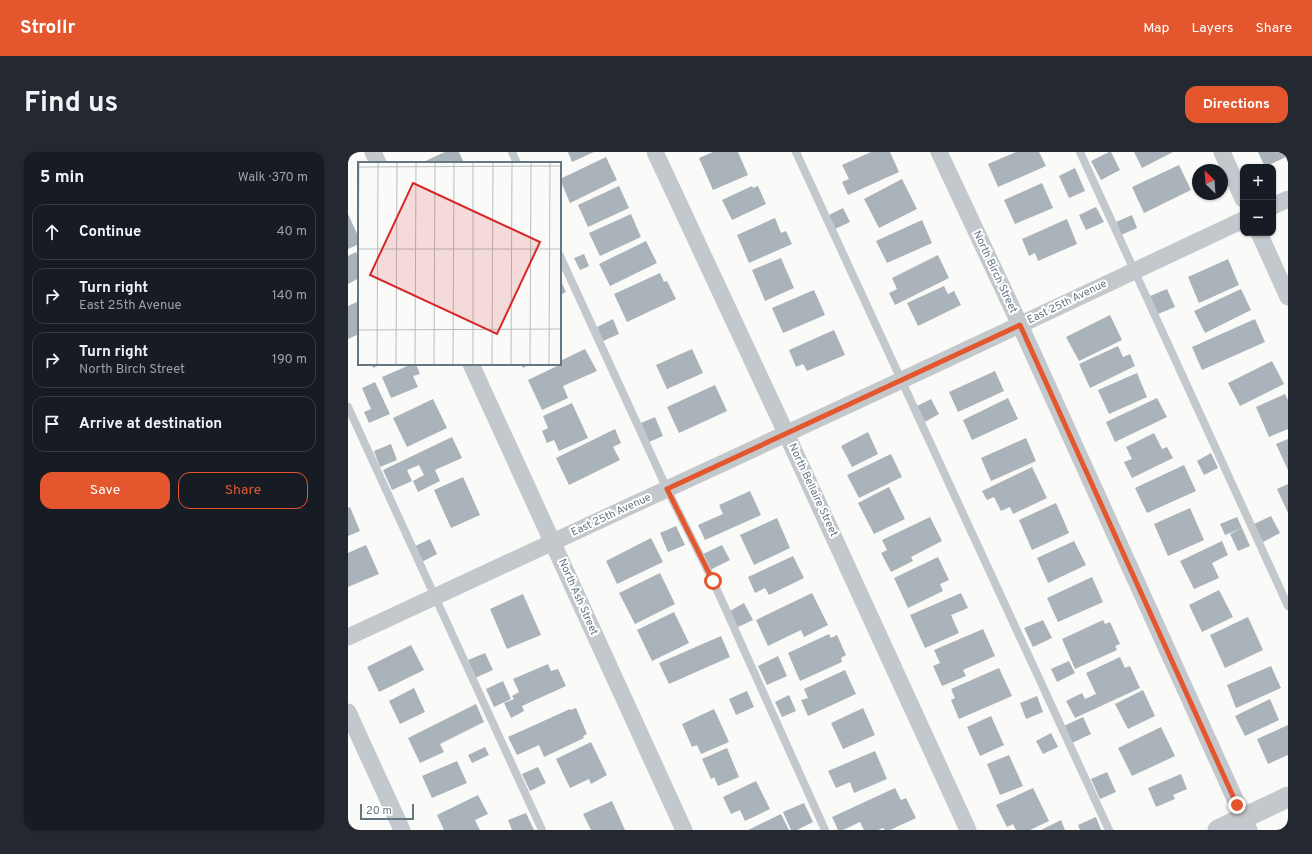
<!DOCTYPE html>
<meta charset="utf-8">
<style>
:root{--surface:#171b24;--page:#242831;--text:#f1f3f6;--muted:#9ea1a6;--line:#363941;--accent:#e4572e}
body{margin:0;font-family:Overpass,sans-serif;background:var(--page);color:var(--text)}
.controls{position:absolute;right:12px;top:12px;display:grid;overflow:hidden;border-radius:8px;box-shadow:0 1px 3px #0004}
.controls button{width:36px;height:36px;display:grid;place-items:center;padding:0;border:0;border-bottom:1px solid var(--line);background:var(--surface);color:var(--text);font:20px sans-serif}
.compass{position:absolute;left:844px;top:12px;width:36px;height:36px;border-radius:50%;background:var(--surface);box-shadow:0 1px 3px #0004;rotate:335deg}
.scale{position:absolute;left:12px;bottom:10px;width:54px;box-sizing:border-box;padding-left:4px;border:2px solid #657683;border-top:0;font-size:11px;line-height:14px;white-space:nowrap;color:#657683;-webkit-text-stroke:3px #fff;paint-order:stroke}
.stop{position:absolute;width:12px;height:12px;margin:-9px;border:3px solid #e4572e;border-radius:50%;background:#fff}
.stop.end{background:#e4572e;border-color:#fff;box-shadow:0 1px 4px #0008}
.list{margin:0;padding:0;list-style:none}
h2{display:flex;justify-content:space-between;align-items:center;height:52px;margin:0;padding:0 16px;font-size:17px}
h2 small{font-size:13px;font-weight:400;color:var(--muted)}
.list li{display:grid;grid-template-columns:26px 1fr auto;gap:12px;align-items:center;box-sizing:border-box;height:56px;margin:0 8px 8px;padding:0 8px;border:1px solid var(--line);border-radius:12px}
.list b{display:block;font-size:15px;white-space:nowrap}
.list p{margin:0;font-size:13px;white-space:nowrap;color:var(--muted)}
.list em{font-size:13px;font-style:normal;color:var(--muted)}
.actions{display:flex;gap:8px;padding:12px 16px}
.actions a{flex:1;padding:9px 0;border:1px solid var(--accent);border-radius:12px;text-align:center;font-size:14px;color:var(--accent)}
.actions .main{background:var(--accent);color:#fff}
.icon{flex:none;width:22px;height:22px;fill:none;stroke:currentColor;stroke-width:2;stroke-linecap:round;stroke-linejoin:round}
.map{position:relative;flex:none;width:940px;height:678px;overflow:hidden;border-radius:12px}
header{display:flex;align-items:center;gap:24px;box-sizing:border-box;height:56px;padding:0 20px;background:var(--accent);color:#fff}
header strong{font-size:19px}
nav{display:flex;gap:22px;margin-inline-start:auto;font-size:14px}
.intro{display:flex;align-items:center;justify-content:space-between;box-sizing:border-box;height:96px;padding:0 24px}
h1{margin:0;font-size:28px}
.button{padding:10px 18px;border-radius:12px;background:var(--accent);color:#fff;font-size:14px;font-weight:700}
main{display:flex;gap:24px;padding:0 24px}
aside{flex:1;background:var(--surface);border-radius:12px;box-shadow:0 1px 3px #0004}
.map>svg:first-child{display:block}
.building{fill:#aab3b9}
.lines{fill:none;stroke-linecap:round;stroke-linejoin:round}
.service{stroke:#c3c8cc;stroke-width:8}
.minor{stroke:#c3c8cc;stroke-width:17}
.tertiary{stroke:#c3c8cc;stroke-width:21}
.route{stroke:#e4572e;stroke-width:5}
.labels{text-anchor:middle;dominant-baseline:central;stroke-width:4;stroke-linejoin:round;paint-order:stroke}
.street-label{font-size:11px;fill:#657683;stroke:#fff}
.inset-road{fill:none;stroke:#b5bdc2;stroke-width:1}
.view{fill:#d62828;fill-opacity:0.15;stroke:#d62828;stroke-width:2}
.inset-edge{fill:none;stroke:#657683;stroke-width:2}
</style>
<header>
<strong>Strollr</strong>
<nav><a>Map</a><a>Layers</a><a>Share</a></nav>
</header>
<div class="intro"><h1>Find us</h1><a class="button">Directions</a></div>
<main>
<aside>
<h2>5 min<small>Walk · 370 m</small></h2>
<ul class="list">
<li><svg class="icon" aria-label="ahead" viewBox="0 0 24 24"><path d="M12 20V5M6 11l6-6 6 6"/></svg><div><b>Continue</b></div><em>40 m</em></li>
<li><svg class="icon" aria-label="right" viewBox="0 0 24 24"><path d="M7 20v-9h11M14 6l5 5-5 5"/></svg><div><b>Turn right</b><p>East 25th Avenue</p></div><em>140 m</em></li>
<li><svg class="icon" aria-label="right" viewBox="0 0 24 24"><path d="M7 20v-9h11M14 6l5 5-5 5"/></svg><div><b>Turn right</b><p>North Birch Street</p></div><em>190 m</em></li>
<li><svg class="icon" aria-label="arrive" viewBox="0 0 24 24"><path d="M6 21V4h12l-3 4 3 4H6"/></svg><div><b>Arrive at destination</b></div></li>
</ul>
<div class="actions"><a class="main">Save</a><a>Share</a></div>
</aside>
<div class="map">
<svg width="940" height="678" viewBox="0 0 940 678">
<rect width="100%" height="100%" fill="#fafaf8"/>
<g class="building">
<path d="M 97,0 L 111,0 L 116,11 L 75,11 L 75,10 Z"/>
<path d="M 220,0 L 246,0 L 224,10 Z"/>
<path d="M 365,0 L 390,0 L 400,23 L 365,38 L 351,6 Z"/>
<path d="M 523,0 L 542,0 L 551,20 L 500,43 L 494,30 L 501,27 L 494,13 Z"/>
<path d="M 668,0 L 691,0 L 698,14 L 650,35 L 640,12 Z"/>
<path d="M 761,0 L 763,0 L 772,18 L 753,28 L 743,9 Z"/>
<path d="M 786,0 L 825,0 L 794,16 Z"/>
<path d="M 910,0 L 940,0 L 940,4 L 917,15 Z"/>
<path d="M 258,5 L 269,28 L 222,51 L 212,27 Z"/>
<path d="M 831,13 L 843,38 L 796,61 L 784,35 Z"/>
<path d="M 727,16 L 737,39 L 721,46 L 711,24 Z"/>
<path d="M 554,27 L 569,57 L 531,76 L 516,47 Z"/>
<path d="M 694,31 L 705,56 L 667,72 L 656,48 Z"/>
<path d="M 271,34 L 281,56 L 240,75 L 230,53 Z"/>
<path d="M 404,34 L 405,36 L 410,34 L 418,52 L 384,68 L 374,48 Z"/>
<path d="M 748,55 L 756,70 L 738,78 L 731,63 Z"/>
<path d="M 495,56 L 502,70 L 487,77 L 481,63 Z"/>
<path d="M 0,62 L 11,86 L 11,92 L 0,97 Z"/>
<path d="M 283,62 L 293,85 L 252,104 L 241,81 Z"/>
<path d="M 784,63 L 789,76 L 773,83 L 768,70 Z"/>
<path d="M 427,66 L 433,81 L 438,79 L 444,92 L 401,111 L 389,83 Z"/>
<path d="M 719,67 L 729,92 L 690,109 L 687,101 L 681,104 L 674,87 Z"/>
<path d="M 574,68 L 584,91 L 539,111 L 528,89 Z"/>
<path d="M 298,89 L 309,111 L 262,134 L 251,112 Z"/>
<path d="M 8,100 L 11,107 L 11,126 L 0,132 L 0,104 Z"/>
<path d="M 236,102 L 241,114 L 232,118 L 226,106 Z"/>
<path d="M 590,103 L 601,126 L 547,153 L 541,141 L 549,137 L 544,126 Z"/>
<path d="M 433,106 L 446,136 L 417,149 L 404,118 Z"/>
<path d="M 880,107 L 891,133 L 851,151 L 840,125 Z"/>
<path d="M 312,121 L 316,130 L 319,129 L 328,147 L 279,170 L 266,142 Z"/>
<path d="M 212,127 L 218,140 L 212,143 Z"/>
<path d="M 596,134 L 600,142 L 606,139 L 613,153 L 570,174 L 559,151 Z"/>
<path d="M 819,137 L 827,155 L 810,162 L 802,144 Z"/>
<path d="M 893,137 L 903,158 L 857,181 L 846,159 Z"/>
<path d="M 466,138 L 477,163 L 435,181 L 424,156 Z"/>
<path d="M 11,149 L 11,182 L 0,187 L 0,154 Z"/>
<path d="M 762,163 L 774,188 L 731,209 L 718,185 Z"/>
<path d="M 265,167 L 271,182 L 255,189 L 249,175 Z"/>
<path d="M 907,167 L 917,190 L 854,218 L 844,195 Z"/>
<path d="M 486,178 L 497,203 L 459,219 L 455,212 L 448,215 L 441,198 Z"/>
<path d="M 770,194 L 775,205 L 782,202 L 787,214 L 742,236 L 731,212 Z"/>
<path d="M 237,197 L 249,219 L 215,234 L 220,246 L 194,258 L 180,228 L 209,214 L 208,212 L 212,212 L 212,209 Z"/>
<path d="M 344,197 L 355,221 L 319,237 L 308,213 Z"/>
<path d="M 924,209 L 936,232 L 892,254 L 880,231 Z"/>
<path d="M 24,212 L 34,212 L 25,216 Z"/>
<path d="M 64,212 L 68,212 L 72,222 L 65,224 L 70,235 L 43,246 L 34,225 Z"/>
<path d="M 173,212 L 182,212 L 175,216 Z"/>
<path d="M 647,219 L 656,239 L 610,260 L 601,240 Z"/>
<path d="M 789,221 L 799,245 L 761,262 L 750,238 Z"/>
<path d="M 27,230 L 42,262 L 21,271 L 16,260 L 23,257 L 14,236 Z"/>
<path d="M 367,233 L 379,259 L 331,281 L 319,255 Z"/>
<path d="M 937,242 L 940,248 L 940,277 L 921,285 L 908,255 Z"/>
<path d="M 660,246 L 670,267 L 624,288 L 615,268 Z"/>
<path d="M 809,246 L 819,265 L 767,290 L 758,270 Z"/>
<path d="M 85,247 L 99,276 L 59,295 L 45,266 Z"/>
<path d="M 583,247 L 591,262 L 577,270 L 569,254 Z"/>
<path d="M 224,251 L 240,286 L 211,299 L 206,288 L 199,291 L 194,279 L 200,276 L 195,264 Z"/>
<path d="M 307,265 L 315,284 L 301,290 L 293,271 Z"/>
<path d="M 267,277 L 273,291 L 265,295 L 272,308 L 221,333 L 208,306 Z"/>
<path d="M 520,280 L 530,302 L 504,315 L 493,294 Z"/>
<path d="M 806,281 L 814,297 L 819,295 L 825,306 L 784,326 L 776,310 L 784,307 L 778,295 Z"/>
<path d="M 104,285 L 114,306 L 87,318 L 92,329 L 70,340 L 65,329 L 76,323 L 71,313 L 59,318 L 64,329 L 44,338 L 35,318 Z"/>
<path d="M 678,286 L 688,309 L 643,329 L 633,306 Z"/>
<path d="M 940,287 L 940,318 L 928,292 Z"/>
<path d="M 43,292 L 49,308 L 32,315 L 26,299 Z"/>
<path d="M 863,301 L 870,316 L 856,323 L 849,309 Z"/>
<path d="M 543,302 L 554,325 L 511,346 L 499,323 Z"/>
<path d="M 836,313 L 848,339 L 799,361 L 787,336 Z"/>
<path d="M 684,315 L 699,346 L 665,362 L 662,355 L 653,359 L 646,345 L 639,348 L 634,339 Z"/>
<path d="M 115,325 L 132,363 L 103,376 L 86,338 Z"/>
<path d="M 940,332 L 940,361 L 929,337 Z"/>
<path d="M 541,335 L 557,367 L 526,382 L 510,351 Z"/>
<path d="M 402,339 L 413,363 L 357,388 L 350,373 L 375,362 L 371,353 Z"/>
<path d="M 708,351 L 721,381 L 684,398 L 671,368 Z"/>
<path d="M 2,355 L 12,379 L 0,384 L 0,356 Z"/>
<path d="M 842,356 L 856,388 L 820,404 L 806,372 Z"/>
<path d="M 923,364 L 932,381 L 915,390 L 906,372 Z"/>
<path d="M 582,365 L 594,389 L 563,405 L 565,409 L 543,420 L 533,401 L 539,398 L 534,388 Z"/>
<path d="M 889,365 L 894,376 L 877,383 L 872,372 Z"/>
<path d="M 429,366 L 442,396 L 406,413 L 392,383 Z"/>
<path d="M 328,374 L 337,393 L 320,400 L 312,381 Z"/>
<path d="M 894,376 L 902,394 L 890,399 L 882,382 Z"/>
<path d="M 303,386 L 315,410 L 269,432 L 258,409 Z"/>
<path d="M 82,387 L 89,402 L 72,411 L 65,395 Z"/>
<path d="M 726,389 L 738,413 L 700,431 L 689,406 Z"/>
<path d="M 874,389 L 880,403 L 864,411 L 871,426 L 846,437 L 832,409 Z"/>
<path d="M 18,393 L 31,422 L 0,435 L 0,401 Z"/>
<path d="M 374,393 L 382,408 L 362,418 L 355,402 Z"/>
<path d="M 445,404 L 456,426 L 421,443 L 417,436 L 407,441 L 400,425 Z"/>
<path d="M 590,405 L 601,428 L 592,432 L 595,439 L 560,456 L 546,426 Z"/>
<path d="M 312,421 L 327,452 L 287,472 L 271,441 Z"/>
<path d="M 744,425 L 755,450 L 710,470 L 699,446 Z"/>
<path d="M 871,438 L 885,465 L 854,480 L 841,453 Z"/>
<path d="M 464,441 L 480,473 L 456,485 L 453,478 L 420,494 L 408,468 Z"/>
<path d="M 613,441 L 620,456 L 603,463 L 611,481 L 577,496 L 562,463 Z"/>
<path d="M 175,442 L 193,483 L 159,497 L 142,457 Z"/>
<path d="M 396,451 L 405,468 L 388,476 L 380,460 Z"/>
<path d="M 326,460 L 341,491 L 304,509 L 289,478 Z"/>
<path d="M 900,465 L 915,498 L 877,516 L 862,483 Z"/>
<path d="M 695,468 L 704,486 L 685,495 L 676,476 Z"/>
<path d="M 755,468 L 757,472 L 762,470 L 772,492 L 767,494 L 769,498 L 727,517 L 714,487 Z"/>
<path d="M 635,477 L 647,504 L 615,518 L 618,524 L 594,534 L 585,514 L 592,511 L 586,498 Z"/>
<path d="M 481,482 L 483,486 L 489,483 L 498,503 L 493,506 L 494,510 L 452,529 L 440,501 Z"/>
<path d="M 373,484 L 382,505 L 321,532 L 311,511 Z"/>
<path d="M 63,493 L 76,518 L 31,540 L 19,515 Z"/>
<path d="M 137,501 L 145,518 L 127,526 L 120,508 Z"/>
<path d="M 430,504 L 439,524 L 419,533 L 410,514 Z"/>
<path d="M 772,505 L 777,516 L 782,514 L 792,536 L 727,566 L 718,549 L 734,541 L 737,547 L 748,542 L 738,521 Z"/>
<path d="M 721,509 L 727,521 L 709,530 L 703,517 Z"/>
<path d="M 200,512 L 203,519 L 210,517 L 218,534 L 174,554 L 176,559 L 163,566 L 156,551 L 166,547 L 164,544 L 171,540 L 165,527 Z"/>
<path d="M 923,514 L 933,536 L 888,556 L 879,533 Z"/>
<path d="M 651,516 L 664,544 L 611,567 L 603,548 L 607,546 L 603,537 Z"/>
<path d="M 497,518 L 508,542 L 460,564 L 453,548 L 460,546 L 456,537 Z"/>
<path d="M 155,529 L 163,547 L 146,555 L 138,537 Z"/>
<path d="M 66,536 L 77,560 L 52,572 L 41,549 Z"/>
<path d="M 795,538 L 807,564 L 780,577 L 767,552 Z"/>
<path d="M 399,539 L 406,555 L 388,563 L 381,547 Z"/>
<path d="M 441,543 L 448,559 L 434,565 L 427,550 Z"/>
<path d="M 689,544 L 695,560 L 678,567 L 672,551 Z"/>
<path d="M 922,547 L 931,568 L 897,584 L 887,564 Z"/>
<path d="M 128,552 L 136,570 L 92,592 L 96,600 L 72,611 L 60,586 Z"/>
<path d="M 228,556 L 239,582 L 235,584 L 236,586 L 196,605 L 191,593 L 169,603 L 160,585 L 222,557 L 223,558 Z"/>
<path d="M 515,556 L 527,583 L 495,597 L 483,571 Z"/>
<path d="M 366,557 L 381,590 L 353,602 L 349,593 L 344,595 L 334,572 Z"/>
<path d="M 643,564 L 656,593 L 632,604 L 619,575 Z"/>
<path d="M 735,565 L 743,582 L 724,591 L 716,574 Z"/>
<path d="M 940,573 L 940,603 L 920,612 L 909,587 Z"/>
<path d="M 813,575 L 827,604 L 784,624 L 770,596 Z"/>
<path d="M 703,581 L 710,595 L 695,602 L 688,589 Z"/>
<path d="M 243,590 L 259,623 L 243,632 L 241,627 L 222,636 L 208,607 Z"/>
<path d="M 137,595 L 141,603 L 124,611 L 120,603 Z"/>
<path d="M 379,596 L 391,625 L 370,634 L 366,625 L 363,627 L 354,607 Z"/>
<path d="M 527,599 L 539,627 L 506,641 L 502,630 L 488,636 L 480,619 Z"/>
<path d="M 661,603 L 675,634 L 652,643 L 639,612 Z"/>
<path d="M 109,609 L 119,631 L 84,646 L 74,624 Z"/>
<path d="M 190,615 L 198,631 L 182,639 L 174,622 Z"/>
<path d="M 759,620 L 768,640 L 752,647 L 743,627 Z"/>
<path d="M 833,622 L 839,637 L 825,643 L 827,647 L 808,655 L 800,636 Z"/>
<path d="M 408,629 L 422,657 L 397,669 L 392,658 L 383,662 L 375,645 Z"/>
<path d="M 547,636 L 553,648 L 558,646 L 568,666 L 542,678 L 537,678 L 535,676 L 530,678 L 516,678 L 512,670 L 495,678 L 490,678 L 484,665 Z"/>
<path d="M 685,636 L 701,669 L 682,678 L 668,678 L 665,672 L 659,675 L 648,653 Z"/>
<path d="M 130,643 L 140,662 L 127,668 L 132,678 L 96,678 L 89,663 Z"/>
<path d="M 264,649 L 277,678 L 243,678 L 235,662 Z"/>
<path d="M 456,651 L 465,670 L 449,678 L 443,678 L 435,660 Z"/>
<path d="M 178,661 L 186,678 L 164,678 L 160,668 Z"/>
<path d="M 433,662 L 441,678 L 400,678 Z"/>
<path d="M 748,665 L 753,678 L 732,678 L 730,673 Z"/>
<path d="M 713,668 L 717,678 L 693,678 Z"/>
</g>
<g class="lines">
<g class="service">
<path d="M 164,0 L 169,11"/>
<path d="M 448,0 L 761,678"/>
<path d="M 732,0 L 940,454"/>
<path d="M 212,104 L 319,337 L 365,429 L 477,678"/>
<path d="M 0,255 L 194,678"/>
</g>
<g class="minor">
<path d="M 25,0 L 30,11"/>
<path d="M 307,0 L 438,281 L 620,678"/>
<path d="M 591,0 L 672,173 L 901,678"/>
<path d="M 874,0 L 895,47"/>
<path d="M 925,54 L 940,47"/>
<path d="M 911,81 L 940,145"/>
<path d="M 123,212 L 336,678"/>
<path d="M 0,485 L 554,228 L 895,68"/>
<path d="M 0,560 L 54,678"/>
</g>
<path class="tertiary" d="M 870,678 L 940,645"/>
</g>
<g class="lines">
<path class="route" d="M 365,429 L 319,337 L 672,173 L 889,653"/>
</g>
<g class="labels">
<g class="street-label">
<text transform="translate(647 120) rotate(65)">North Birch Street</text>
<text transform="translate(719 150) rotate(-26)">East 25th Avenue</text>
<text transform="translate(465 338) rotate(65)">North Bellaire Street</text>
<text transform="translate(263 363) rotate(-25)">East 25th Avenue</text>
<text transform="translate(230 445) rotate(66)">North Ash Street</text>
</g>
</g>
<g transform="translate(10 10)">
<rect width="203" height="203" fill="#fafaf8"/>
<path class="inset-road" d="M 0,5 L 203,4M 0,87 L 203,87M 0,100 L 1,0M 0,168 L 203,167M 19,203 L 20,0M 38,203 L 39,0M 57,203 L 58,0M 76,203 L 77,0M 95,203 L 96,0M 115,203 L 115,0M 134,203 L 135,0M 153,203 L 154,0M 172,203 L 173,0M 191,203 L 192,0"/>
<path class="view" d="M 55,21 L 182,80 L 139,172 L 12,113 Z"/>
<rect width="203" height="203" class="inset-edge"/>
</g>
</svg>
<div class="controls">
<button>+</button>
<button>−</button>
</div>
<svg class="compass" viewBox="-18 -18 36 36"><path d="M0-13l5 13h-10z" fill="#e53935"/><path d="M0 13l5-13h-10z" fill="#9ea1a6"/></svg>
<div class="scale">20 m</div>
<div class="stop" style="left:365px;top:429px"></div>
<div class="stop end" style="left:889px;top:653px"></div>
</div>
</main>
